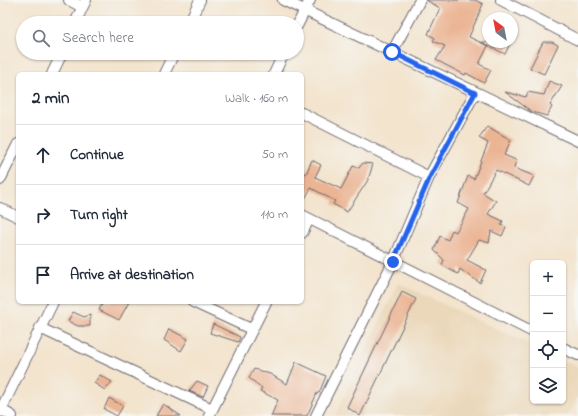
<!DOCTYPE html>
<meta charset="utf-8">
<style>
:root{--surface:#fff;--page:#f6f6f7;--text:#1f2937;--muted:#747a83;--line:#e0e1e3}
body{margin:0;font-family:"Indie Flower",sans-serif;background:var(--page);color:var(--text)}
.controls{position:absolute;right:12px;bottom:12px;display:grid;overflow:hidden;border-radius:6px;box-shadow:0 1px 3px #0004}
.controls button{width:36px;height:36px;display:grid;place-items:center;padding:0;border:0;border-bottom:1px solid var(--line);background:var(--surface);color:var(--text);font:20px sans-serif}
.compass{position:absolute;left:482px;top:12px;width:36px;height:36px;border-radius:50%;background:var(--surface);box-shadow:0 1px 3px #0004;rotate:328deg}
.stop{position:absolute;width:12px;height:12px;margin:-9px;border:3px solid #2563eb;border-radius:50%;background:#fff}
.stop.end{background:#2563eb;border-color:#fff;box-shadow:0 1px 4px #0008}
.list{margin:0;padding:0;list-style:none}
h2{display:flex;justify-content:space-between;align-items:center;height:52px;margin:0;padding:0 16px;font-size:17px}
h2 small{font-size:13px;font-weight:400;color:var(--muted)}
.list li{display:grid;grid-template-columns:26px 1fr auto;gap:12px;align-items:center;box-sizing:border-box;height:60px;padding:0 16px;border-top:1px solid var(--line)}
.list b{display:block;font-size:15px;white-space:nowrap}
.list em{font-size:13px;font-style:normal;color:var(--muted)}
.icon{flex:none;width:22px;height:22px;fill:none;stroke:currentColor;stroke-width:2;stroke-linecap:round;stroke-linejoin:round}
.map{position:relative;flex:none;width:578px;height:416px;overflow:hidden}
.search{position:absolute;background:var(--surface);box-shadow:0 1px 3px #0004;left:16px;top:16px;width:288px;height:44px;display:flex;align-items:center;gap:10px;box-sizing:border-box;padding:0 14px;border-radius:22px;color:var(--muted);font-size:15px}
.panel{position:absolute;background:var(--surface);box-shadow:0 1px 3px #0004;left:16px;top:72px;width:288px;height:232px;border-radius:6px}
.map>svg:first-child{display:block}
.built{fill:#ebd8ba}
.building{fill:#ebb493}
.lines{fill:none;stroke-linecap:round;stroke-linejoin:round}
.street-casing{stroke:#6b666e;stroke-width:12}
.street{stroke:#fff;stroke-width:10}
.route{stroke:#2563eb;stroke-width:5}
</style>
<div class="map">
<svg width="578" height="416" viewBox="0 0 578 416">
<rect width="100%" height="100%" fill="#f6f6f2"/>
<filter id="ink" filterUnits="userSpaceOnUse"><feTurbulence type="fractalNoise" baseFrequency=".025" numOctaves="2"/><feDisplacementMap in="SourceGraphic" scale="8" xChannelSelector="R" yChannelSelector="G"/><feConvolveMatrix kernelMatrix="1 2 1 2 8 2 1 2 1" color-interpolation-filters="sRGB"/></filter>
<filter id="wash" filterUnits="userSpaceOnUse"><feTurbulence type="fractalNoise" baseFrequency=".012" numOctaves="4" result="noise"/><feDisplacementMap in="SourceGraphic" scale="16" xChannelSelector="R" yChannelSelector="G"/><feGaussianBlur stdDeviation="0.9" result="paint"/><feColorMatrix in="noise" values="0 0 0 0 0 0 0 0 0 0 0 0 0 0 0 0 0 1.4 0 .05"/><feComposite in="paint" operator="in"/></filter>
<g filter="url(#wash)">
<rect width="100%" height="100%" fill="#f3e4ce"/>
<path class="built" d="M 398,283 L 533,346 L 533,401 L 563,401 L 563,360 L 578,367 L 578,396 L 568,416 L 335,416 Z"/>
<g id="blocks">
<g class="building">
<path d="M 426,0 L 475,0 L 483,4 L 469,37 L 488,46 L 479,64 L 491,70 L 484,83 L 466,73 L 465,75 L 436,60 L 445,46 L 433,41 L 435,38 L 428,34 L 440,8 Z"/>
<path d="M 481,42 L 511,42 L 505,54 Z"/>
<path d="M 543,42 L 552,42 L 558,45 L 544,74 L 530,68 Z"/>
<path d="M 549,81 L 562,86 L 550,105 L 552,107 L 547,116 L 532,112 L 505,92 L 526,97 L 528,92 L 544,95 Z"/>
<path d="M 487,126 L 511,140 L 504,155 L 516,160 L 514,168 L 534,176 L 529,186 L 496,170 L 483,193 L 496,201 L 488,214 L 503,221 L 501,225 L 506,227 L 502,236 L 491,231 L 489,243 L 479,240 L 467,260 L 486,270 L 480,283 L 460,269 L 458,274 L 442,265 L 444,260 L 434,250 L 440,236 L 448,240 L 452,230 L 456,232 L 469,209 L 458,203 L 468,176 L 474,179 L 488,143 L 479,138 Z"/>
<path d="M 312,160 L 321,165 L 315,177 L 341,189 L 353,166 L 359,168 L 363,163 L 373,164 L 368,180 L 347,212 L 333,204 L 335,201 L 311,188 L 302,204 L 302,172 L 306,174 Z"/>
<path d="M 402,292 L 416,299 L 360,416 L 347,407 Z"/>
<path d="M 103,302 L 129,302 L 119,320 L 99,310 Z"/>
<path d="M 73,312 L 84,317 L 90,315 L 90,326 L 78,326 L 68,321 Z"/>
<path d="M 213,324 L 240,337 L 238,342 L 210,333 Z"/>
<path d="M 169,329 L 188,339 L 181,351 L 164,340 Z"/>
<path d="M 296,362 L 326,376 L 319,393 L 317,393 L 307,416 L 271,416 L 278,400 L 260,391 L 262,388 L 249,378 L 254,369 L 270,374 L 287,384 Z"/>
<path d="M 100,375 L 112,382 L 105,390 L 94,383 Z"/>
<path d="M 197,381 L 208,386 L 203,397 L 189,391 Z"/>
<path d="M 109,398 L 123,406 L 117,416 L 104,409 Z"/>
<path d="M 163,404 L 181,416 L 156,416 Z"/>
</g>
</g>
</g>
<g filter="url(#ink)">
<use href="#blocks" fill-opacity="0" stroke="#6b666e" stroke-width="1"/>
<g class="lines">
<defs>
<g id="street">
<path d="M 69,0 L 82,7"/>
<path d="M 283,0 L 578,141"/>
<path d="M 501,0 L 578,40"/>
<path d="M 75,23 L 86,0"/>
<path d="M 189,23 L 200,0"/>
<path d="M 297,26 L 310,0"/>
<path d="M 392,52 L 420,0"/>
<path d="M 52,74 L 62,53"/>
<path d="M 164,74 L 174,53"/>
<path d="M 274,74 L 284,53"/>
<path d="M 302,113 L 429,177"/>
<path d="M 0,180 L 18,144"/>
<path d="M 0,208 L 18,217"/>
<path d="M 302,215 L 533,332"/>
<path d="M 302,233 L 309,219"/>
<path d="M 193,302 L 251,329"/>
<path d="M 40,328 L 212,409"/>
<path d="M 563,348 L 578,355"/>
<path d="M 0,409 L 12,416"/>
<path d="M 0,412 L 53,302"/>
<path d="M 209,416 L 266,302"/>
<path d="M 316,416 L 393,262 L 429,177 L 475,93"/>
</g>
</defs>
<use href="#street" class="street-casing"/>
<use href="#street" class="street"/>
</g>
</g>
<g class="lines" filter="url(#ink)">
<path class="route" d="M 392,52 L 475,93 L 430,177 L 393,262"/>
</g>
</svg>
<div class="controls">
<button>+</button>
<button>−</button>
<button><svg class="icon" aria-label="locate" viewBox="0 0 24 24"><circle cx="12" cy="12" r="6"/><path d="M12 2v4M12 18v4M2 12h4M18 12h4"/></svg></button>
<button><svg class="icon" aria-label="layers" viewBox="0 0 24 24"><path d="M12 4l9 5-9 5-9-5zM3 14l9 5 9-5"/></svg></button>
</div>
<svg class="compass" viewBox="-18 -18 36 36"><path d="M0-13l5 13h-10z" fill="#e53935"/><path d="M0 13l5-13h-10z" fill="#747a83"/></svg>
<div class="stop" style="left:392px;top:52px"></div>
<div class="stop end" style="left:393px;top:262px"></div>
<div class="search"><svg class="icon" aria-label="search" viewBox="0 0 24 24"><circle cx="10" cy="10" r="6"/><path d="M15 15l6 6"/></svg>Search here</div>
<section class="panel">
<h2>2 min<small>Walk · 160 m</small></h2>
<ul class="list">
<li><svg class="icon" aria-label="ahead" viewBox="0 0 24 24"><path d="M12 20V5M6 11l6-6 6 6"/></svg><div><b>Continue</b></div><em>50 m</em></li>
<li><svg class="icon" aria-label="right" viewBox="0 0 24 24"><path d="M7 20v-9h11M14 6l5 5-5 5"/></svg><div><b>Turn right</b></div><em>110 m</em></li>
<li><svg class="icon" aria-label="arrive" viewBox="0 0 24 24"><path d="M6 21V4h12l-3 4 3 4H6"/></svg><div><b>Arrive at destination</b></div></li>
</ul>
</section>
</div>
